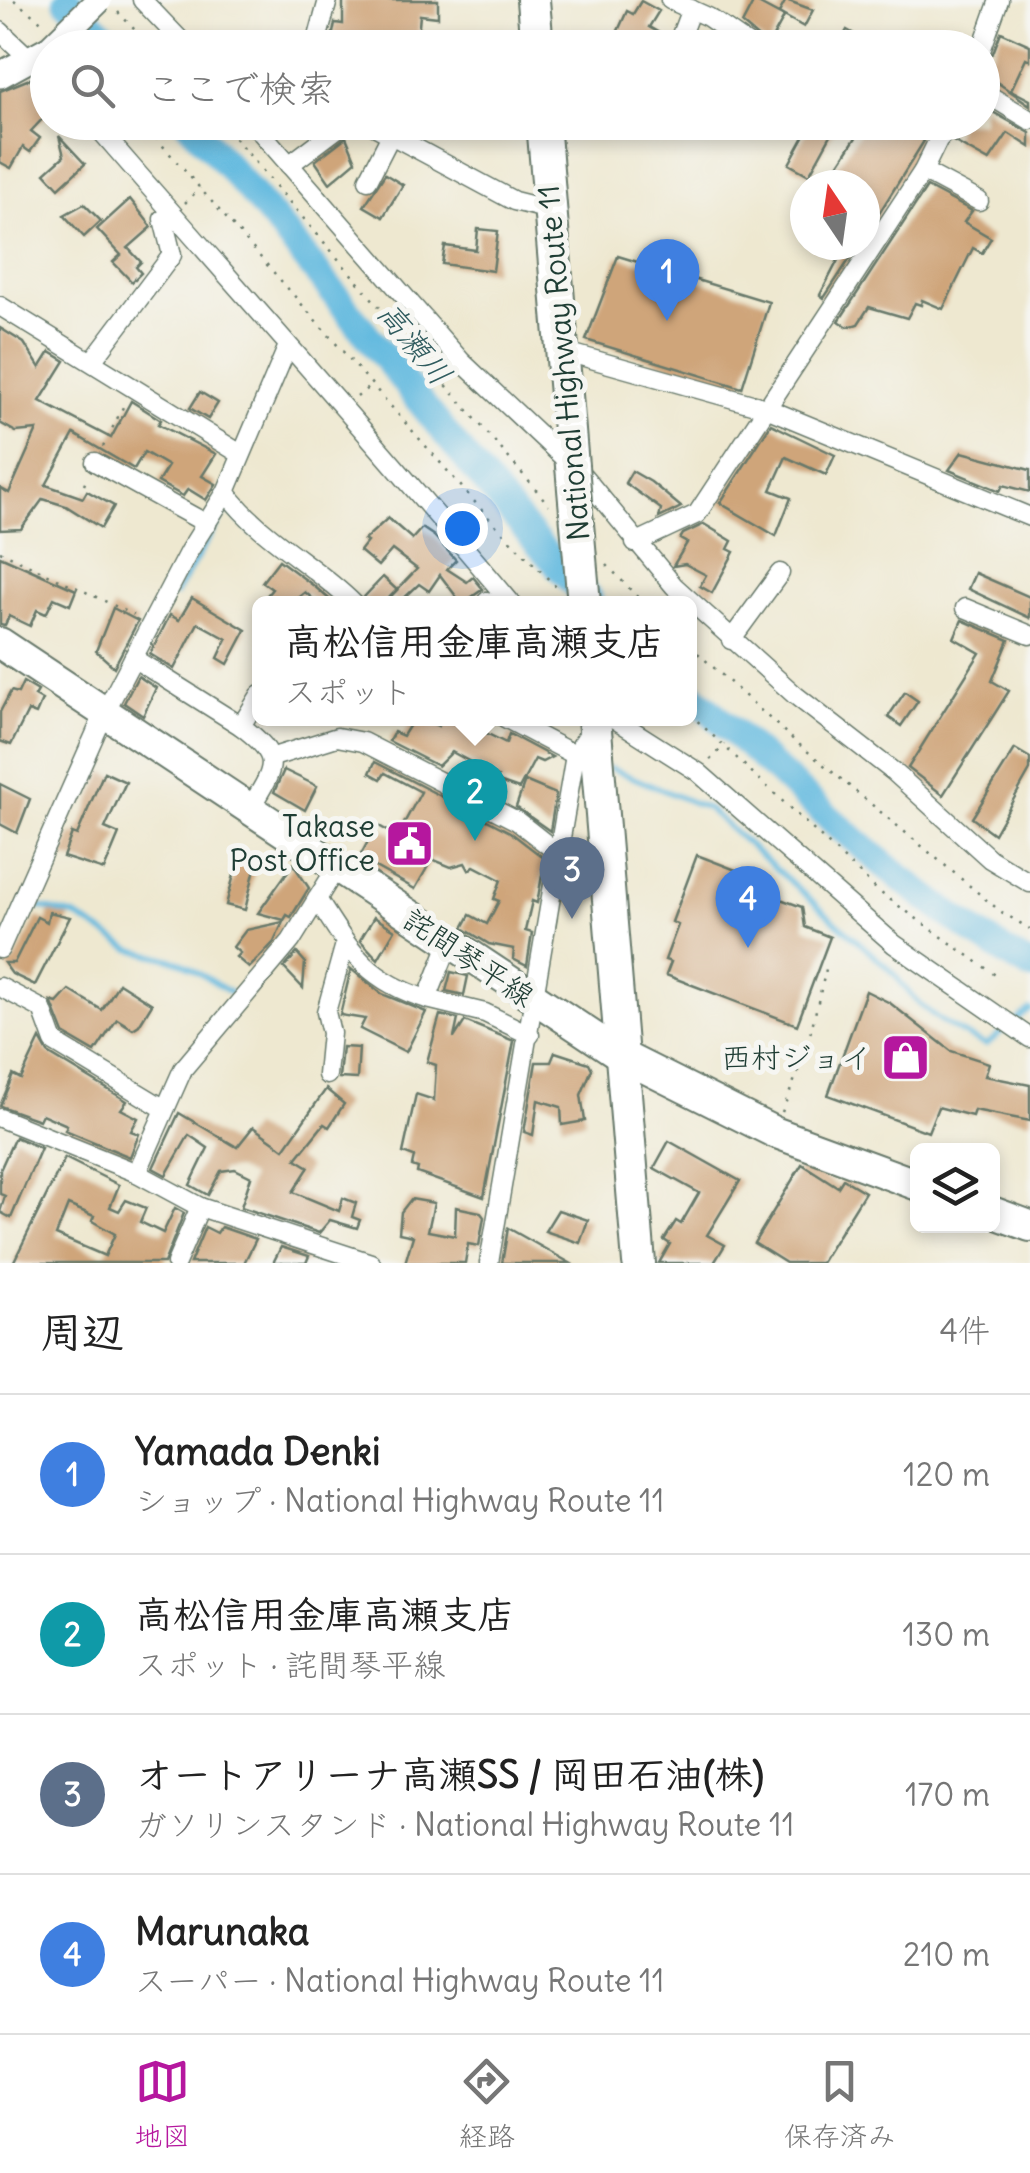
<!DOCTYPE html>
<html lang="ja">
<meta charset="utf-8">
<style>
:root{--surface:#fff;--page:#f2f2f2;--text:#222;--muted:#767676;--line:#e0e0e0;--accent:#b5179e}
body{margin:0;font-family:Delius,"Klee One",sans-serif;background:var(--page);color:var(--text)}
.controls{position:absolute;right:30px;bottom:30px;display:grid;overflow:hidden;border-radius:15px;box-shadow:0 5px 15px #0003}
.controls button{width:90px;height:90px;display:grid;place-items:center;padding:0;border:0;border-bottom:2px solid var(--line);background:var(--surface);color:var(--text);font:50px sans-serif}
.compass{position:absolute;left:790px;top:170px;width:90px;height:90px;border-radius:50%;background:var(--surface);box-shadow:0 5px 15px #0003;rotate:347deg}
.you{position:absolute;left:462px;top:528px;width:35px;height:35px;margin:-25px;border:8px solid #fff;border-radius:50%;background:#1a73e8;box-shadow:0 0 0 15px #1a73e833}
.badge{display:grid;place-items:center;width:65px;height:65px;border-radius:50%;background:var(--accent);color:#fff;font-size:32px;font-weight:700}
.pin{position:absolute;translate:-50% -82px;filter:drop-shadow(0 2px 5px #0008)}
.pin::after{content:'';position:absolute;top:52px;width:35px;height:30px;background:inherit;clip-path:polygon(0 0,100% 0,50% 100%)}
.popup{position:absolute;left:252px;top:596px;width:445px;height:130px;box-sizing:border-box;display:grid;place-content:center;border-radius:15px;background:var(--surface);filter:drop-shadow(0 2px 8px #0005);font-size:32px;white-space:nowrap;color:var(--muted)}
.popup b{font-size:38px;color:var(--text)}
.popup::after{content:'';position:absolute;left:50%;top:100%;margin-left:-20px;border:20px solid transparent;border-top-color:var(--surface)}
.list{margin:0;padding:0;list-style:none}
h2{display:flex;justify-content:space-between;align-items:center;height:130px;margin:0;padding:0 40px;font-size:42px}
h2 small{font-size:32px;font-weight:400;color:var(--muted)}
.list li{display:grid;grid-template-columns:65px 1fr auto;gap:30px;align-items:center;box-sizing:border-box;height:160px;padding:0 40px;border-top:2px solid var(--line)}
.list b{display:block;font-size:38px;white-space:nowrap}
.list p{margin:0;font-size:32px;white-space:nowrap;color:var(--muted)}
.list em{font-size:32px;font-style:normal;color:var(--muted)}
.icon{flex:none;width:55px;height:55px;fill:none;stroke:currentColor;stroke-width:2;stroke-linecap:round;stroke-linejoin:round}
.map{position:relative;flex:none;width:1030px;height:1263px;overflow:hidden}
.search{position:absolute;background:var(--surface);box-shadow:0 5px 15px #0003;left:30px;right:30px;top:30px;height:110px;display:flex;align-items:center;gap:25px;box-sizing:border-box;padding:0 35px;border-radius:55px;color:var(--muted);font-size:38px}
.sheet{height:770px;background:var(--surface)}
nav{display:flex;justify-content:space-around;align-items:center;box-sizing:border-box;height:140px;border-top:2px solid var(--line);background:var(--surface);font-size:28px;color:var(--muted)}
nav a{display:grid;justify-items:center;gap:5px}
nav .on{color:var(--accent)}
.map>svg:first-child{display:block}
.lines{fill:none;stroke-linecap:round;stroke-linejoin:round}
.stream{stroke:#63badf;stroke-width:5}
.river{stroke:#63badf;stroke-width:28}
.building{fill:#cfa57a;fill-rule:evenodd}
.street-casing{stroke:#67796b;stroke-width:21}
.secondary-casing{stroke:#67796b;stroke-width:29}
.primary-casing{stroke:#67796b;stroke-width:34}
.highway-casing{stroke:#67796b;stroke-width:36}
.path{stroke:#67796b;stroke-width:2.5;stroke-dasharray:2.5 8;stroke-linecap:butt}
.street{stroke:#fff;stroke-width:18}
.secondary{stroke:#fff;stroke-width:25}
.primary{stroke:#fff;stroke-width:30}
.highway{stroke:#fff;stroke-width:32}
.secondary-bridge-casing{stroke:#67796b;stroke-width:29;stroke-linecap:butt}
.highway-bridge-casing{stroke:#67796b;stroke-width:36;stroke-linecap:butt}
.secondary-bridge{stroke:#fff;stroke-width:25}
.highway-bridge{stroke:#fff;stroke-width:32}
.labels{text-anchor:middle;dominant-baseline:central;stroke-width:10;stroke-linejoin:round;paint-order:stroke}
.street-label{font-size:30px;fill:#1f3d34;stroke:#f6f6f2}
.poi-label{font-size:30px;fill:#1f3d34;stroke:#f6f6f2;text-anchor:end}
.water-label{font-size:32px;font-style:italic;fill:#305c5f;stroke:#f6f6f2}
</style>
<div class="map">
<svg width="1030" height="1263" viewBox="0 0 1030 1263">
<rect width="100%" height="100%" fill="#f6f6f2"/>
<filter id="ink" filterUnits="userSpaceOnUse"><feTurbulence type="fractalNoise" baseFrequency=".01" numOctaves="2"/><feDisplacementMap in="SourceGraphic" scale="20" xChannelSelector="R" yChannelSelector="G"/><feConvolveMatrix kernelMatrix="1 2 1 2 8 2 1 2 1" color-interpolation-filters="sRGB"/></filter>
<filter id="wash" filterUnits="userSpaceOnUse"><feTurbulence type="fractalNoise" baseFrequency=".0048" numOctaves="4" result="noise"/><feDisplacementMap in="SourceGraphic" scale="40" xChannelSelector="R" yChannelSelector="G"/><feGaussianBlur stdDeviation="2.25" result="paint"/><feColorMatrix in="noise" values="0 0 0 0 0 0 0 0 0 0 0 0 0 0 0 0 0 1.4 0 .05"/><feComposite in="paint" operator="in"/></filter>
<g filter="url(#wash)">
<rect width="100%" height="100%" fill="#eee8d0"/>
<g class="lines">
<g class="stream">
<path d="M 175,595 L 227,508 L 254,534"/>
<path d="M 610,768 L 708,809 L 894,973 C 916,1008 949,1029 986,1045 L 1030,1010"/>
<path d="M 30,905 L 74,915 L 130,949 L 181,962 L 231,993"/>
</g>
<g class="river">
<path d="M 67,0 L 118,48"/>
<path d="M 188,122 C 330,274 445,449 589,599"/>
<path d="M 690,693 C 798,789 904,894 1030,967"/>
</g>
</g>
<g id="blocks">
<g class="building">
<path d="M 343,0 L 438,0 L 438,17 L 420,15 L 417,48 L 330,48 L 335,23 L 343,24 Z"/>
<path d="M 786,0 L 813,10 L 804,27 L 779,13 Z"/>
<path d="M 641,1 L 659,11 L 649,27 L 661,34 L 653,48 L 631,48 L 634,43 L 617,33 L 627,11 L 633,14 Z"/>
<path d="M 754,1 L 784,17 L 768,46 L 742,24 Z"/>
<path d="M 847,30 L 879,48 L 837,48 Z"/>
<path d="M 1001,32 L 1030,45 L 1030,60 L 1026,58 L 1011,90 L 1030,100 L 1030,105 L 982,72 L 983,60 L 993,53 Z"/>
<path d="M 32,78 L 48,88 L 48,113 L 31,131 L 40,138 L 30,152 L 23,147 L 11,168 L 0,162 L 0,91 Z"/>
<path d="M 982,106 L 1030,133 L 1030,147 L 1008,133 L 989,161 L 953,141 L 959,122 L 982,122 Z"/>
<path d="M 789,122 L 838,122 L 809,175 L 789,164 L 806,133 Z"/>
<path d="M 866,122 L 905,122 L 924,141 L 865,236 L 865,185 L 825,185 Z"/>
<path d="M 59,136 L 85,164 L 59,188 L 45,173 L 64,156 Z"/>
<path d="M 346,137 L 356,161 L 330,183 L 315,161 Z"/>
<path d="M 385,174 L 403,185 L 383,217 L 364,206 Z"/>
<path d="M 927,187 L 972,211 L 964,222 L 991,238 L 982,253 L 973,248 L 943,309 L 922,300 L 921,305 L 915,303 L 907,318 L 869,307 L 858,324 L 848,327 L 839,321 Z"/>
<path d="M 130,199 L 152,227 L 128,248 L 141,262 L 136,267 L 141,273 L 132,282 L 113,262 L 121,255 L 97,229 Z"/>
<path d="M 84,204 L 101,221 L 84,237 L 64,215 Z"/>
<path d="M 478,229 L 498,231 L 493,271 L 442,264 L 445,246 L 476,250 Z"/>
<path d="M 846,245 L 859,245 L 824,298 L 820,295 Z"/>
<path d="M 618,256 L 769,302 L 742,388 L 586,340 Z"/>
<path d="M 0,328 L 24,343 L 40,368 L 50,352 L 65,361 L 40,401 L 111,438 L 131,401 L 161,420 L 158,424 L 216,454 L 202,476 L 216,484 L 206,500 L 188,489 L 183,496 L 158,482 L 168,466 L 144,452 L 134,469 L 74,434 L 46,485 L 83,498 L 87,491 L 114,506 L 101,528 L 66,506 L 43,499 L 21,529 L 0,530 L 0,488 L 9,493 L 37,430 L 16,432 L 0,423 Z"/>
<path d="M 200,392 L 218,403 L 208,419 L 190,408 Z"/>
<path d="M 771,424 L 835,455 L 826,475 L 786,457 L 771,490 L 791,498 L 776,536 L 720,503 Z"/>
<path d="M 962,452 L 1030,470 L 1030,492 L 1003,485 L 1000,491 L 949,470 Z"/>
<path d="M 632,471 L 651,482 L 681,507 L 659,518 L 661,509 L 625,483 Z"/>
<path d="M 388,518 L 412,539 L 422,528 L 434,536 L 456,560 L 447,569 L 467,582 L 473,577 L 483,589 L 462,604 L 440,575 L 429,591 L 419,584 L 398,604 L 391,596 L 417,569 L 392,550 L 378,566 L 360,551 L 367,542 L 364,540 Z"/>
<path d="M 704,524 L 732,541 L 728,549 L 734,552 L 712,593 L 700,586 L 706,575 L 685,564 L 673,566 L 687,543 L 680,539 L 683,534 Z"/>
<path d="M 0,556 L 76,590 L 70,605 L 54,598 L 46,614 L 37,610 L 30,626 L 9,616 L 5,625 L 0,624 Z"/>
<path d="M 279,560 L 314,586 L 335,604 L 319,604 L 305,592 L 290,604 L 260,604 L 272,589 L 262,582 Z"/>
<path d="M 975,573 L 1030,597 L 1030,618 L 968,589 Z"/>
<path d="M 383,577 L 397,590 L 383,604 L 366,604 L 364,597 Z"/>
<path d="M 192,598 L 246,630 L 228,664 L 218,658 L 227,639 L 198,623 L 174,669 L 150,654 L 170,615 L 179,620 Z"/>
<path d="M 113,608 L 138,621 L 114,667 L 96,651 Z"/>
<path d="M 962,620 L 1009,640 L 992,681 L 1009,691 L 943,795 L 908,768 L 980,653 L 954,638 Z"/>
<path d="M 138,676 L 156,688 L 143,716 L 124,703 Z"/>
<path d="M 23,682 L 38,691 L 35,696 L 42,700 L 36,714 L 28,711 L 11,745 L 0,741 L 0,712 L 11,691 L 18,693 Z"/>
<path d="M 905,692 L 918,701 L 901,726 L 888,717 Z"/>
<path d="M 421,718 L 438,726 L 441,718 L 477,718 L 482,725 L 480,730 L 506,743 L 509,734 L 552,757 L 542,762 L 535,759 L 519,789 L 496,781 L 498,777 L 452,752 L 438,766 L 389,741 L 394,732 L 403,736 L 411,723 Z"/>
<path d="M 1015,749 L 1030,758 L 1030,770 L 994,834 L 972,818 Z"/>
<path d="M 375,762 L 510,832 L 545,859 L 537,903 L 532,901 L 525,931 L 532,933 L 527,966 L 513,959 L 514,949 L 489,944 L 463,928 L 470,915 L 487,924 L 499,901 L 494,899 L 501,880 L 474,866 L 469,870 L 465,863 L 451,867 L 432,859 L 415,889 L 359,858 L 377,825 L 397,836 L 421,792 L 385,773 L 381,779 L 370,773 Z"/>
<path d="M 284,770 L 317,786 L 305,810 L 274,792 Z"/>
<path d="M 104,772 L 126,782 L 105,828 L 119,834 L 104,870 L 63,857 L 72,833 L 77,835 Z"/>
<path d="M 525,781 L 556,794 L 550,831 L 516,807 Z"/>
<path d="M 0,784 L 30,799 L 17,833 L 0,824 Z"/>
<path d="M 697,855 L 741,872 L 737,883 L 802,907 L 805,927 L 830,937 L 797,1025 L 666,975 L 671,962 L 665,960 L 678,925 L 672,922 Z"/>
<path d="M 239,856 L 257,860 L 245,910 L 226,905 Z"/>
<path d="M 293,864 L 309,888 L 291,917 L 287,915 L 284,920 L 258,913 Z"/>
<path d="M 568,871 L 582,878 L 577,904 L 563,898 Z"/>
<path d="M 49,912 L 70,917 L 35,985 L 12,974 L 4,963 L 14,963 L 37,917 L 47,922 Z"/>
<path d="M 374,917 L 395,930 L 378,959 L 360,940 Z"/>
<path d="M 283,922 L 274,942 L 249,968 L 236,957 L 240,953 L 233,947 L 246,930 Z"/>
<path d="M 297,953 L 305,962 L 303,988 L 284,968 Z"/>
<path d="M 351,969 L 382,994 L 426,1012 L 406,1052 L 360,1029 L 365,1019 L 340,1015 Z"/>
<path d="M 451,972 L 468,976 L 464,995 L 446,991 Z"/>
<path d="M 119,983 L 152,1004 L 139,1025 L 133,1029 L 117,1019 L 95,1052 L 64,1034 L 51,1001 L 57,1003 L 69,990 L 102,1010 Z"/>
<path d="M 866,991 L 890,1003 L 951,1051 L 989,1063 L 985,1076 L 1030,1085 L 1030,1121 L 974,1110 L 972,1116 L 938,1107 L 928,1132 L 828,1095 Z"/>
<path d="M 440,1015 L 458,1019 L 454,1038 L 465,1021 L 514,1041 L 484,1197 L 417,1173 L 418,1168 L 412,1166 L 414,1157 L 403,1153 L 416,1094 L 434,1100 L 436,1065 L 427,1062 Z"/>
<path d="M 40,1039 L 48,1053 L 127,1101 L 121,1109 L 138,1118 L 131,1131 L 139,1134 L 130,1157 L 65,1130 L 67,1125 L 42,1114 L 39,1120 L 0,1106 L 13,1075 L 21,1079 Z"/>
<path d="M 342,1047 L 359,1048 L 357,1079 L 339,1078 Z"/>
<path d="M 555,1052 L 589,1063 L 592,1069 L 581,1095 L 585,1121 L 562,1125 L 561,1107 L 538,1100 L 533,1135 L 524,1132 L 536,1062 L 551,1062 Z"/>
<path d="M 326,1089 L 344,1104 L 329,1127 L 324,1124 L 296,1159 L 309,1167 L 293,1192 L 339,1211 L 343,1198 L 356,1203 L 352,1217 L 360,1220 L 357,1228 L 330,1220 L 319,1233 L 241,1207 L 251,1177 L 235,1169 L 221,1171 L 208,1195 L 190,1185 L 208,1148 L 189,1135 L 166,1175 L 153,1168 L 179,1113 L 237,1147 L 253,1127 L 284,1149 Z"/>
<path d="M 15,1137 L 41,1148 L 11,1218 L 0,1212 L 5,1196 L 0,1194 L 0,1170 Z"/>
<path d="M 669,1141 L 740,1181 L 707,1235 L 725,1245 L 714,1263 L 659,1263 L 670,1244 L 664,1240 L 676,1221 L 681,1224 L 699,1193 L 654,1168 Z"/>
<path d="M 65,1158 L 119,1185 L 110,1207 L 119,1211 L 126,1200 L 146,1208 L 140,1222 L 163,1233 L 175,1208 L 184,1213 L 164,1263 L 13,1263 ZM 68,1205 L 94,1216 L 92,1221 L 115,1234 L 105,1256 L 56,1235 Z"/>
<path d="M 802,1164 L 838,1187 L 843,1179 L 865,1192 L 821,1263 L 786,1263 L 754,1243 Z"/>
<path d="M 411,1199 L 434,1203 L 428,1231 L 455,1236 L 456,1207 L 480,1212 L 484,1217 L 479,1246 L 468,1244 L 465,1263 L 405,1263 L 413,1236 L 399,1233 L 401,1212 Z"/>
<path d="M 558,1210 L 588,1220 L 580,1243 L 545,1231 Z"/>
<path d="M 205,1227 L 217,1233 L 221,1227 L 256,1239 L 244,1263 L 190,1263 Z"/>
<path d="M 508,1228 L 570,1263 L 502,1263 Z"/>
<path d="M 281,1247 L 309,1256 L 306,1263 L 273,1263 Z"/>
</g>
</g>
</g>
<g filter="url(#ink)">
<use href="#blocks" fill-opacity="0" stroke="#67796b" stroke-width="2.5"/>
<g class="lines">
<defs>
<g id="street">
<path d="M 142,0 L 188,48"/>
<path d="M 670,0 L 708,17 L 753,48"/>
<path d="M 0,31 L 48,76"/>
<path d="M 315,48 L 328,0"/>
<path d="M 676,48 L 691,9"/>
<path d="M 982,48 L 999,0"/>
<path d="M 982,91 L 1030,120"/>
<path d="M 93,122 C 232,283 375,440 512,604"/>
<path d="M 252,122 L 461,361 L 584,477 L 674,586 L 795,695 L 894,772 L 990,859 L 1030,883"/>
<path d="M 367,122 L 514,201 L 550,210"/>
<path d="M 917,122 L 941,137"/>
<path d="M 289,165 L 346,122"/>
<path d="M 923,171 L 979,201"/>
<path d="M 368,180 L 391,135"/>
<path d="M 0,306 L 239,453"/>
<path d="M 563,351 L 766,408 L 1030,517"/>
<path d="M 93,360 L 172,255 L 163,219 L 173,215"/>
<path d="M 95,462 L 207,524"/>
<path d="M 226,492 C 261,539 313,563 354,604"/>
<path d="M 635,543 L 697,514 L 923,171 L 947,122"/>
<path d="M 487,601 L 491,604"/>
<path d="M 965,608 L 1030,635"/>
<path d="M 731,640 L 780,573"/>
<path d="M 133,658 L 241,726"/>
<path d="M 505,718 L 575,755"/>
<path d="M 613,718 L 698,772 L 894,944 L 1030,1038"/>
<path d="M 273,757 L 337,737 L 363,742 L 517,821 L 559,854"/>
<path d="M 249,810 C 275,767 284,758 241,726 L 260,695"/>
<path d="M 317,899 C 350,950 365,980 427,999"/>
<path d="M 449,944 L 427,999 L 485,1013 L 530,1035"/>
<path d="M 0,949 L 105,712 L 189,551 L 226,492 L 287,348"/>
<path d="M 0,987 L 42,1009 L 54,1042 L 163,1108"/>
<path d="M 327,1075 L 331,1033 L 326,1012 L 345,944"/>
<path d="M 0,1118 L 137,1173 L 200,1207 L 371,1263"/>
<path d="M 137,1173 L 183,1069 L 291,941 L 337,867"/>
<path d="M 176,1263 L 200,1207"/>
<path d="M 489,1263 L 575,755 L 593,727"/>
</g>
<path id="secondary" d="M 0,75 L 48,49"/>
<g id="primary">
<path d="M 0,643 L 622,1056 L 774,1132 L 918,1185"/>
<path d="M 992,1212 L 1030,1226"/>
</g>
<g id="highway">
<path d="M 533,0 L 537,48"/>
<path d="M 543,122 L 572,466"/>
<path d="M 594,718 L 639,1263"/>
</g>
</defs>
<use href="#street" class="street-casing"/>
<use href="#secondary" class="secondary-casing"/>
<use href="#primary" class="primary-casing"/>
<use href="#highway" class="highway-casing"/>
<g class="path">
<path d="M 14,0 L 44,24"/>
<path d="M 118,12 L 152,48"/>
<path d="M 142,122 L 487,516 L 557,588"/>
<path d="M 221,122 L 549,505"/>
<path d="M 185,203 L 200,188"/>
<path d="M 357,397 L 370,386"/>
<path d="M 103,447 L 124,405"/>
<path d="M 84,485 L 88,476"/>
<path d="M 0,551 L 134,615"/>
<path d="M 607,565 L 644,604"/>
<path d="M 690,646 L 789,736 L 1000,911 L 1030,929"/>
<path d="M 690,714 L 878,891 L 1001,979"/>
<path d="M 710,760 L 725,745"/>
<path d="M 782,1112 L 806,1051 L 827,965"/>
</g>
<use href="#street" class="street"/>
<use href="#secondary" class="secondary"/>
<use href="#primary" class="primary"/>
<use href="#highway" class="highway"/>
<defs>
<path id="secondary-bridge" d="M 50,48 L 99,0"/>
<path id="highway-bridge" d="M 572,466 L 584,604"/>
</defs>
<use href="#secondary-bridge" class="secondary-bridge-casing"/>
<use href="#highway-bridge" class="highway-bridge-casing"/>
<use href="#secondary-bridge" class="secondary-bridge"/>
<use href="#highway-bridge" class="highway-bridge"/>
</g>
</g>
<defs>
<symbol id="civic-square" viewBox="-11 -11 22 22"><rect x="-9" y="-9" width="18" height="18" rx="4" fill="#b5179e" stroke="#f6f6f2"/><path d="M-.6-6.5H3V-4.5H.6V-3L4-1V1h2V6H-6V1h2V-1L-.6-3ZM-1.2 2.5V6h2.4V2.5Z" fill="#fff"/></symbol>
<symbol id="shop-square" viewBox="-11 -11 22 22"><rect x="-9" y="-9" width="18" height="18" rx="4" fill="#b5179e" stroke="#f6f6f2"/><path d="M-5-2.5h2.3a2.7 3.5 0 0 1 5.4 0H5L5.5 6h-11ZM-1.5-2.5h3a1.5 2.3 0 0 0-3 0Z" fill="#fff"/></symbol>
</defs>
<g fill-rule="evenodd">
<use href="#civic-square" x="382" y="816" width="55" height="55"/>
<use href="#shop-square" x="878" y="1030" width="55" height="55"/>
</g>
<g class="labels">
<g class="street-label">
<text transform="translate(563 363) rotate(-95)">National Highway Route 11</text>
<text transform="translate(469 957) rotate(34)">詫間琴平線</text>
</g>
<g class="poi-label">
<text x="375" y="826">Takase<tspan x="375" dy="34">Post Office</tspan></text>
<text x="871" y="1057">西村ジョイ</text>
</g>
<g class="water-label">
<text transform="translate(415 343) rotate(51)">高瀬川</text>
</g>
</g>
</svg>
<div class="controls">
<button><svg class="icon" aria-label="layers" viewBox="0 0 24 24"><path d="M12 4l9 5-9 5-9-5zM3 14l9 5 9-5"/></svg></button>
</div>
<svg class="compass" viewBox="-18 -18 36 36"><path d="M0-13l5 13h-10z" fill="#e53935"/><path d="M0 13l5-13h-10z" fill="#767676"/></svg>
<div class="you"></div>
<div class="pin badge" style="left:667px;top:321px;background:#3f7fe0">1</div>
<div class="pin badge" style="left:475px;top:841px;background:#0f9aa8">2</div>
<div class="popup"><b>高松信用金庫高瀬支店</b>スポット</div>
<div class="pin badge" style="left:572px;top:919px;background:#5c6f8a">3</div>
<div class="pin badge" style="left:748px;top:948px;background:#3f7fe0">4</div>
<div class="search"><svg class="icon" aria-label="search" viewBox="0 0 24 24"><circle cx="10" cy="10" r="6"/><path d="M15 15l6 6"/></svg>ここで検索</div>
</div>
<section class="sheet">
<h2>周辺<small>4件</small></h2>
<ul class="list">
<li><span class="badge" style="background:#3f7fe0">1</span><div><b>Yamada Denki</b><p>ショップ · National Highway Route 11</p></div><em>120 m</em></li>
<li><span class="badge" style="background:#0f9aa8">2</span><div><b>高松信用金庫高瀬支店</b><p>スポット · 詫間琴平線</p></div><em>130 m</em></li>
<li><span class="badge" style="background:#5c6f8a">3</span><div><b>オートアリーナ高瀬SS / 岡田石油(株)</b><p>ガソリンスタンド · National Highway Route 11</p></div><em>170 m</em></li>
<li><span class="badge" style="background:#3f7fe0">4</span><div><b>Marunaka</b><p>スーパー · National Highway Route 11</p></div><em>210 m</em></li>
</ul>
</section>
<nav>
<a class="on"><svg class="icon" aria-label="map" viewBox="0 0 24 24"><path d="M3 6l6-2 6 2 6-2v14l-6 2-6-2-6 2zM9 4v14M15 6v14"/></svg>地図</a>
<a><svg class="icon" aria-label="directions" viewBox="0 0 24 24"><path d="M12 3l9 9-9 9-9-9zM9 14v-3h6M13 9l2 2-2 2"/></svg>経路</a>
<a><svg class="icon" aria-label="saved" viewBox="0 0 24 24"><path d="M7 4h10v16l-5-4-5 4z"/></svg>保存済み</a>
</nav>
